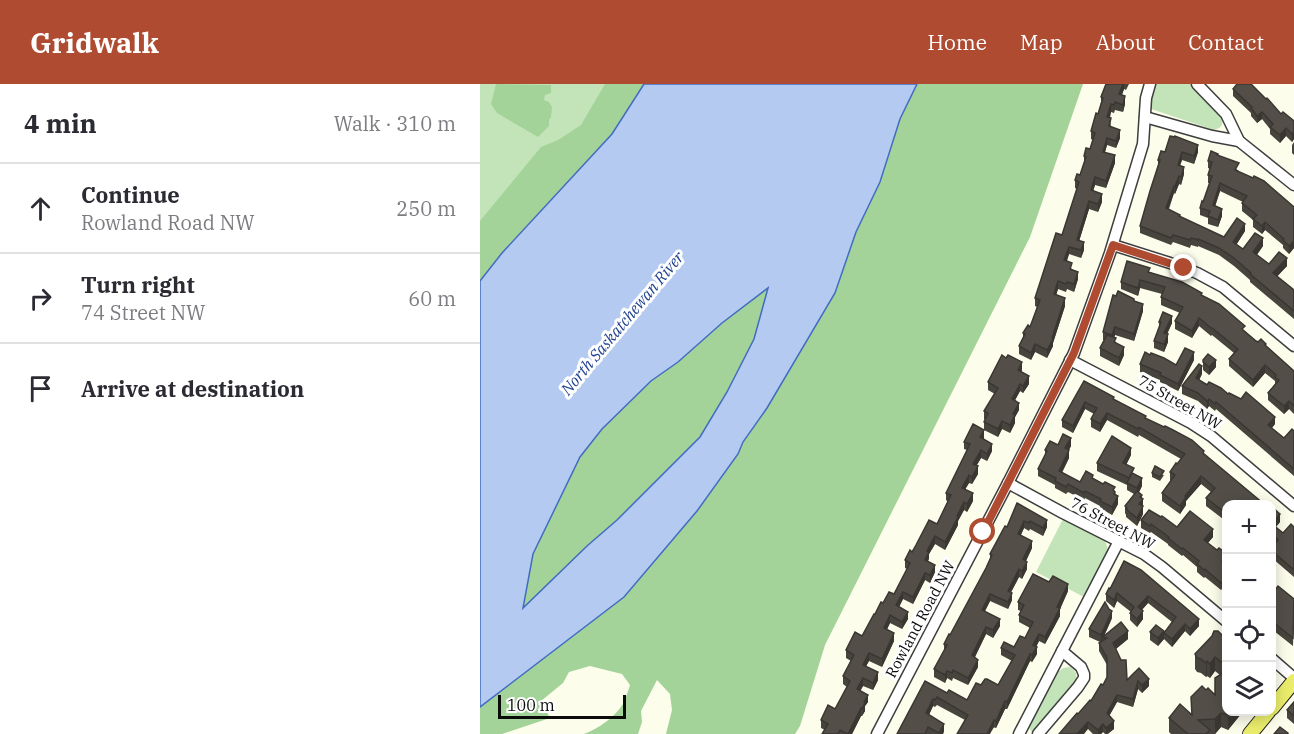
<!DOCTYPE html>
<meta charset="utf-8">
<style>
:root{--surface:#fff;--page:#f2f2f3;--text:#2b2b33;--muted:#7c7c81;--line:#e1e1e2;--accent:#ae4b30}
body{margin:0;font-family:"IBM Plex Serif",serif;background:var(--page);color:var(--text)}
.controls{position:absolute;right:18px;bottom:18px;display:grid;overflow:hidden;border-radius:12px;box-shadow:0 3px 15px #0003}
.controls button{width:54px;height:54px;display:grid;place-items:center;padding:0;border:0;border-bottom:2px solid var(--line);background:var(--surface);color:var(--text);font:30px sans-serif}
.scale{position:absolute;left:18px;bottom:15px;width:128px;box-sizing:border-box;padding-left:6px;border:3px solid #0b0b0b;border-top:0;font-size:16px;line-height:21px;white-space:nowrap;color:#0b0b0b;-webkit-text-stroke:4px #fff;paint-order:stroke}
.stop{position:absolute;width:18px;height:18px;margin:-14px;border:4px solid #ae4b30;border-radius:50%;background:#fff}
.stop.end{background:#ae4b30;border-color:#fff;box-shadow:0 2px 6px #0008}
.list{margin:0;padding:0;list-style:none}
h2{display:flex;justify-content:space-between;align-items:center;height:78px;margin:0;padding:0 24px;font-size:26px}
h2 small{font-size:20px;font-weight:400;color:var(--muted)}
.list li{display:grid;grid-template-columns:39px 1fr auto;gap:18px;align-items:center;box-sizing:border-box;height:90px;padding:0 24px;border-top:2px solid var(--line)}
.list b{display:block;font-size:22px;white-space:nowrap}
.list p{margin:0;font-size:20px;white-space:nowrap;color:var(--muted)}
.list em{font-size:20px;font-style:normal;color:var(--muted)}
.icon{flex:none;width:33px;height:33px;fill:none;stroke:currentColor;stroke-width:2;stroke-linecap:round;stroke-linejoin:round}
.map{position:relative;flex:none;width:814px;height:650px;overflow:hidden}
header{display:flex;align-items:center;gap:36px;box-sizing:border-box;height:84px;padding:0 30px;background:var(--accent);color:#fff}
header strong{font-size:28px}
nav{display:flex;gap:33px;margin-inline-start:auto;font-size:21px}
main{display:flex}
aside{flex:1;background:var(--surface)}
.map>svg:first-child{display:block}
.green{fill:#c3e4b8}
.forest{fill:#a3d399}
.water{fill:#b4caf0;stroke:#416cc1;stroke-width:1.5;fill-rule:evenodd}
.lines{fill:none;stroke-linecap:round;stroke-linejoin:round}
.minor-casing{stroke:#3e3e3e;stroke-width:13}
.major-casing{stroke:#1c1c1c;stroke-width:16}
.minor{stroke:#fff;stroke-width:10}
.major{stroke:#eaed6b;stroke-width:14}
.wall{fill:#47443e}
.shaded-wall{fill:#3a3732}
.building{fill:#534f48;stroke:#3a3732;stroke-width:1.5}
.route{stroke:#ae4b30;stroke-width:8}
.labels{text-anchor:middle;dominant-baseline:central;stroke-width:6;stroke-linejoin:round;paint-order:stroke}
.street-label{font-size:15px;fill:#0b0b0b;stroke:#fff}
.water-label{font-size:16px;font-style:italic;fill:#204291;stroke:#fff}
</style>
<header>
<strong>Gridwalk</strong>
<nav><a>Home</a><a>Map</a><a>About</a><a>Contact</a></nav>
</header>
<main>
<aside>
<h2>4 min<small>Walk · 310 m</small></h2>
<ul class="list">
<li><svg class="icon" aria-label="ahead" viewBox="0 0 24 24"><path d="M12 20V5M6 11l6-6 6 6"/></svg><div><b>Continue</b><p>Rowland Road NW</p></div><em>250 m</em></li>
<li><svg class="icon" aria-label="right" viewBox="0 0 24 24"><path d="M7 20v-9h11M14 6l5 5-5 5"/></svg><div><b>Turn right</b><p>74 Street NW</p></div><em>60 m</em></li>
<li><svg class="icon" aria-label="arrive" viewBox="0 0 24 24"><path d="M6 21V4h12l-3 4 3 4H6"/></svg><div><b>Arrive at destination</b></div></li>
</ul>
</aside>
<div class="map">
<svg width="814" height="650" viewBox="0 0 814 650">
<rect width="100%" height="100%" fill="#fcfdeb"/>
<g class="green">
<path d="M 0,0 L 165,0 L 0,196 Z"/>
<path d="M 675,0 L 710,0 L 740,32 C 745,39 742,44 734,46 L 671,25 L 670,24 L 673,3 Z"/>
<path d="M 583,435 L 625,457 L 628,465 L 604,513 L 556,488 Z"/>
<path d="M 590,583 C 597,588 597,591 596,598 L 554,648 L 551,647 L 549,644 L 578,588 L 583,584 Z"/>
</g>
<g class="forest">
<path d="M 16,0 L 71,1 L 71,9 L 65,11 L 64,16 L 69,18 L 72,23 L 71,33 L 69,36 L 69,42 L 58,53 L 17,29 L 11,20 Z"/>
<path d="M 125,0 L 164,0 L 132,50 L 22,169 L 0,197 L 0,137 L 61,63 L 78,56 L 101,41 Z"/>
<path d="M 437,0 L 603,0 L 550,153 L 345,561 L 320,642 L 315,650 L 186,650 L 192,626 L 190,610 L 177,596 L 161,627 L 162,638 L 158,650 L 104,650 C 118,645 135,633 143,620 C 146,614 148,607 150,601 L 142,590 L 110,582 L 89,588 L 83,599 L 61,617 L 70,634 L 22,650 L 0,650 L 0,623 L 144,513 L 217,427 L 258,370 L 263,359 L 287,324 L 355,209 L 376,148 L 400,98 L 420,35 Z"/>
<path d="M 289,203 L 274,255 L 247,308 L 220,353 L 137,436 L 107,462 L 43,525 L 53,470 L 100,373 L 122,345 L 171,297 L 198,278 L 242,239 Z"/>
</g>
<path class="water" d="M 164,0 L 437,0 L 420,35 L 400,98 L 376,148 L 355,209 L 287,324 L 263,358 L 258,370 L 217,427 L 144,513 L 0,623 L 0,197 L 22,169 L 132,50 ZM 288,204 L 274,255 L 247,308 L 220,353 L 137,436 L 107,462 L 43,524 L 53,470 L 100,373 L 122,345 L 171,297 L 198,278 L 242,239 Z"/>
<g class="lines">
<defs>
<g id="minor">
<path d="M 717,0 L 746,30 L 759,57 L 814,101"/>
<path d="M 665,33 L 732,52 L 759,57"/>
<path d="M 633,161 L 690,179 L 717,189 L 743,203 L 814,262"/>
<path d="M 590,276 L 711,339 L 731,352 L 814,422"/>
<path d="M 528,399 L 583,429 L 664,470 L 682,483 L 746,537"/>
<path d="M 792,575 L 814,594"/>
<path d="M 397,650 L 528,399 L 594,269 L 630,169 L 663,60 L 666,14 L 670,0"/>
<path d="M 539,650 L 639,457"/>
<path d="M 558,650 L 598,603 L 604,594 L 604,590 L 601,583 L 582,567"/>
</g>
<g id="major">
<path d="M 792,624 L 814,597"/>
<path d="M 770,650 L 788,628"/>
</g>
</defs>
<use href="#minor" class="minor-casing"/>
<use href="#major" class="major-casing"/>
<use href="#minor" class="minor"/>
<use href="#major" class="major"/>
</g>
<g class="wall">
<path d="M 626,0 L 649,0 L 646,6 L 644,5 L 642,11 L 645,20 L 643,28 L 635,26 L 634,29 L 631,28 L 630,34 L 631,43 L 640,54 L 636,64 L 627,61 L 625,68 L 635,79 L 626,104 L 615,101 L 613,107 L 622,118 L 618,128 L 609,125 L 599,157 L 604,166 L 601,174 L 589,170 L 587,177 L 598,195 L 594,208 L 587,205 L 586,208 L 578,205 L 576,211 L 585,222 L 573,259 L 573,262 L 567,274 L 555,268 L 551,276 L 539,270 L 539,262 L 543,254 L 543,249 L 550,243 L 557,223 L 555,222 L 555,214 L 582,151 L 597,105 L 595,104 L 595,96 L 600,91 L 604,80 L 604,72 L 610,65 L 613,56 L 611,55 L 611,47 L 618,30 L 621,18 L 621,13 Z"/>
<path d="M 753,5 L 814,37 L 814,55 L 812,58 L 806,52 L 800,59 L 790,50 L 790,45 L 782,35 L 777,39 L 771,32 L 771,29 L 753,12 Z"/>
<path d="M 814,58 L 814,71 L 812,69 L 812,61 Z"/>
<path d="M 685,68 L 718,68 L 714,80 L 702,76 L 700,81 L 704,90 L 701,101 L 699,100 L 695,110 L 694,109 L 689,125 L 700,133 L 744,153 L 765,147 L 756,161 L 763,165 L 783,162 L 777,171 L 789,180 L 807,182 L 797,192 L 814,206 L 814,235 L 770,198 L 770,196 L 754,182 L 739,171 L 718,162 L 718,163 L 711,161 L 710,164 L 693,158 L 691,161 L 660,149 L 660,142 L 678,82 L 678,76 Z"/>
<path d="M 738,72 L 759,87 L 758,88 L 814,123 L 814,164 L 809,170 L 803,164 L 803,161 L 785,146 L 782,150 L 773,143 L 773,136 L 762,127 L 762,119 L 763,118 L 740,107 L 735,122 L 742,132 L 738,143 L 728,140 L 728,134 L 720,131 L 720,124 L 723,118 L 730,99 L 728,99 L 728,91 L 730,85 L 728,84 L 728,77 Z"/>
<path d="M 670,188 L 722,212 L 776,257 L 786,262 L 814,287 L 814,330 L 809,325 L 804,330 L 788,316 L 788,309 L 795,300 L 795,297 L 785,289 L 773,303 L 749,282 L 749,275 L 754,269 L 732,251 L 731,252 L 719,242 L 712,254 L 695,245 L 695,237 L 700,229 L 681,221 L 681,213 L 682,210 L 660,204 L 658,212 L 641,205 L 641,198 Z"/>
<path d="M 654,217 L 663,227 L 654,257 L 635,251 L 634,254 L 636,259 L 644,271 L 639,282 L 620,272 L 620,264 L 624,256 L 623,256 L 623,248 Z"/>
<path d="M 679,238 L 692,239 L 687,250 L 688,258 L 684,268 L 674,264 L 674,257 L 679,244 Z"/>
<path d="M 714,276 L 698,307 L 680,298 L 680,296 L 660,288 L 660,280 L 696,281 Z"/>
<path d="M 723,276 L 736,283 L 729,291 L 723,286 Z"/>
<path d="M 542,286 L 541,288 L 549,300 L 543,309 L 540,307 L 535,316 L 539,326 L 535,333 L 535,339 L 530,349 L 522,345 L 518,353 L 504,346 L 504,338 L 505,335 L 504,335 L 504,327 L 515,310 L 508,306 L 508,298 Z"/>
<path d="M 722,290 L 719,296 L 748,310 L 795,340 L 792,344 L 804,354 L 814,347 L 814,392 L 736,325 L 735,327 L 729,322 L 727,325 L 718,317 L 702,310 L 702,302 Z"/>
<path d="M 604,297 L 724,370 L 747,420 L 747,438 L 726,422 L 726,414 L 731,408 L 721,400 L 706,417 L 706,421 L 700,430 L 682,417 L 682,409 L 691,397 L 690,396 L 690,388 L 701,375 L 659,351 L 658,353 L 627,336 L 620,348 L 611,343 L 611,335 L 614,330 L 605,325 L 593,349 L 582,343 L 582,336 Z"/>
<path d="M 504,354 L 504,355 L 512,367 L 507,377 L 501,374 L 496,382 L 498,390 L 492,400 L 489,399 L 485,405 L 493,417 L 487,428 L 484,426 L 478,437 L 478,441 L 465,466 L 455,460 L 449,470 L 448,477 L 455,488 L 450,499 L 445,496 L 433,520 L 423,515 L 419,523 L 428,535 L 422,545 L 410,539 L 407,545 L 414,557 L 402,583 L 389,577 L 386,582 L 398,596 L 393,606 L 383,602 L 380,607 L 388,618 L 385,622 L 385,627 L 382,632 L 381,632 L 372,650 L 342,650 L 345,646 L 341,644 L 341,636 L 355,625 L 367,603 L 363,600 L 363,592 L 371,577 L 366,574 L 366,566 L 382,552 L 395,530 L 403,519 L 414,510 L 427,485 L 425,484 L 425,476 L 457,440 L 468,418 L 466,416 L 466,409 L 487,366 L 484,365 L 484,358 Z"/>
<path d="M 578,361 L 591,362 L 589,366 L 589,374 L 582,388 L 600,398 L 613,394 L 635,407 L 638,420 L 632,431 L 620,424 L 620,422 L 605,414 L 604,416 L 588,408 L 586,410 L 575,404 L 575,401 L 558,392 L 558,385 L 565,371 L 565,366 Z"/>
<path d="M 651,371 L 646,381 L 662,402 L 659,408 L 663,415 L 663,430 L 657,442 L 646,433 L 646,431 L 645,429 L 645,422 L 654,410 L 647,406 L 647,401 L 617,387 L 617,379 Z"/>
<path d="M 672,389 L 684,391 L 680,397 L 672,393 Z"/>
<path d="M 537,419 L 567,443 L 563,452 L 550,445 L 549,447 L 544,444 L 541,451 L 552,464 L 546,477 L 547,485 L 542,495 L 539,493 L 531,508 L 532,516 L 528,525 L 510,517 L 505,527 L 520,542 L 513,554 L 506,550 L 495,573 L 498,583 L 488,601 L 473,594 L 472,597 L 467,594 L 465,599 L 454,593 L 454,585 L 464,567 L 464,560 L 470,551 L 506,484 L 510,474 L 510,470 L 527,443 Z"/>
<path d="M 792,423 L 800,438 L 796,443 L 803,449 L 814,443 L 814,493 L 792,474 L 792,463 L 794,460 L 792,458 Z"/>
<path d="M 661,436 L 697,443 L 733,453 L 728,459 L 737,466 L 747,470 L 747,480 L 745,482 L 747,483 L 747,509 L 742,505 L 741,506 L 725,493 L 724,494 L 717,488 L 717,483 L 703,471 L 702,472 L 688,461 L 688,460 L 671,448 L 670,449 L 661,444 Z"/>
<path d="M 644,477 L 719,542 L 710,552 L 705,547 L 692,563 L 684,555 L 678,562 L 670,556 L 670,548 L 684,549 L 692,538 L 668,519 L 662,526 L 663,535 L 657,543 L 650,536 L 650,529 L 651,528 L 637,517 L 634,524 L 626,517 L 626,510 L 630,505 Z"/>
<path d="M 569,498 L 588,507 L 580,525 L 580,532 L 565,560 L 559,557 L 556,563 L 557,570 L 552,578 L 550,577 L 527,625 L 525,625 L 516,644 L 485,636 L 457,621 L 455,623 L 453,622 L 449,631 L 464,647 L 463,650 L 417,650 L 445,597 L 467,609 L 487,616 L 501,601 L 518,601 L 532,577 L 521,571 L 521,564 L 534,563 L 545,554 L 550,544 L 539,538 L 539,531 L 541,527 L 538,526 L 538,518 Z"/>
<path d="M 792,510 L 814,515 L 813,562 L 794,547 L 792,549 Z"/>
<path d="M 632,534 L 624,552 L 648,555 L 636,565 L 647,596 L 659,584 L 669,602 L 662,609 L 658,605 L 653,623 L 637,618 L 629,632 L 634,645 L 628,650 L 625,650 L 623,648 L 621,650 L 613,650 L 608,645 L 598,630 L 611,617 L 623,601 L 627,594 L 627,581 L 619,567 L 619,559 L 620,558 L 609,553 L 609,545 Z"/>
<path d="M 747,550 L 747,627 L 764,628 L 761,630 L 748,646 L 741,643 L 735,650 L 691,650 L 689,648 L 689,634 L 712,630 L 711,613 L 726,606 L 735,610 L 735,594 L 740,591 L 735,587 L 730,594 L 727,592 L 726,593 L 721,589 L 717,588 L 715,585 L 715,570 L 742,551 Z"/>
<path d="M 814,618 L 814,640 L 807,634 L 807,626 Z"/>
</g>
<g class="shaded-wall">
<path d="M 643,0 L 644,0 L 644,5 L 639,18 L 639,10 Z"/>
<path d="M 645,12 L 645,20 L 643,28 L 643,21 Z"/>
<path d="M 631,20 L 631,28 L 627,41 L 627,33 Z"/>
<path d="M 782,28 L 782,35 L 777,39 L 777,32 Z"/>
<path d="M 806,44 L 806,52 L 800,59 L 800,51 Z"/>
<path d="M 640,46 L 640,54 L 636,64 L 636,57 Z"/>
<path d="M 814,48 L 814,55 L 812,58 L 812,50 Z"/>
<path d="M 627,54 L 627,61 L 623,75 L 623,68 Z"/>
<path d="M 718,61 L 718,68 L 714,80 L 714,72 Z"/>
<path d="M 702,68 L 702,76 L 698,88 L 698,81 Z"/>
<path d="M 635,71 L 635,79 L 626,104 L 626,97 Z"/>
<path d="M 704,83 L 704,90 L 701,101 L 701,93 Z"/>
<path d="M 699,92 L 699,100 L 695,110 L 695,102 Z"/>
<path d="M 615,93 L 615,101 L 611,114 L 611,106 Z"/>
<path d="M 740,99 L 740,107 L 733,129 L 733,121 Z"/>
<path d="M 694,102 L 694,109 L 686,131 L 686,124 Z"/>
<path d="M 622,110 L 622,118 L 618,128 L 618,120 Z"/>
<path d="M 609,117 L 609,125 L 597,164 L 597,156 Z"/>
<path d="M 742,125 L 742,132 L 738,143 L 738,136 Z"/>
<path d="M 785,138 L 785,146 L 782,150 L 782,142 Z"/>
<path d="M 765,140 L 765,147 L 753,166 L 753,158 Z"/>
<path d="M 783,154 L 783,162 L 773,175 L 773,168 Z"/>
<path d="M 814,157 L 814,164 L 809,170 L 809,162 Z"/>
<path d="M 604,158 L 604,166 L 601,174 L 601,166 Z"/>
<path d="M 589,163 L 589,170 L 584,184 L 584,176 Z"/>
<path d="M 807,174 L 807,182 L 793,197 L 793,189 Z"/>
<path d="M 598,188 L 598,195 L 594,208 L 594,200 Z"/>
<path d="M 660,196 L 660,204 L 658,212 L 658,204 Z"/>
<path d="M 578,197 L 578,205 L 574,218 L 574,210 Z"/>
<path d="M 585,214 L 585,222 L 573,259 L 573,262 L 567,274 L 567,266 L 572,254 Z"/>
<path d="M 663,220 L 663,227 L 654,257 L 654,250 Z"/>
<path d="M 692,232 L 692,239 L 684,257 L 684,249 Z"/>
<path d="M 719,234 L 719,242 L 712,254 L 712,247 Z"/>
<path d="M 635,243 L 635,251 L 632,258 L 632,251 Z"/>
<path d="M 688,250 L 688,258 L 684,268 L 684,260 Z"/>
<path d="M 555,260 L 555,268 L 551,276 L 551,269 Z"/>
<path d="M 644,263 L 644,271 L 639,282 L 639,274 Z"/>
<path d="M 714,268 L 714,276 L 698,307 L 698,300 Z"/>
<path d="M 736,276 L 736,283 L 729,291 L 729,283 Z"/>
<path d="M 542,278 L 542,286 L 538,294 L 538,286 Z"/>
<path d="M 785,281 L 785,289 L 773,303 L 773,296 Z"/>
<path d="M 722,282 L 722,290 L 716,302 L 716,294 Z"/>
<path d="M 549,292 L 549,300 L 543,309 L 543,302 Z"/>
<path d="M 540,300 L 540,307 L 532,322 L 532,315 Z"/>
<path d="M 729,315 L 729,322 L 727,325 L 727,317 Z"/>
<path d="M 809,317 L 809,325 L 804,330 L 804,322 Z"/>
<path d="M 605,318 L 605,325 L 593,349 L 593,342 Z"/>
<path d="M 539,319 L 539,326 L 535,333 L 535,339 L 530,349 L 530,341 L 533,330 Z"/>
<path d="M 627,329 L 627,336 L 620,348 L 620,340 Z"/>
<path d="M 795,333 L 795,340 L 788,348 L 788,341 Z"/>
<path d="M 522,337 L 522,345 L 518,353 L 518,345 Z"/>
<path d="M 504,346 L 504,354 L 500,361 L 500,353 Z"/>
<path d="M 591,354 L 591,362 L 585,372 L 585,364 Z"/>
<path d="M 512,360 L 512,367 L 507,377 L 507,370 Z"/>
<path d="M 651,364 L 651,371 L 643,387 L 643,379 Z"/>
<path d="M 501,366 L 501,374 L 493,388 L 493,380 Z"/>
<path d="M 589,366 L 589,374 L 579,395 L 579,387 Z"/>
<path d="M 498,382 L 498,390 L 492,400 L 492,393 Z"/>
<path d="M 489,391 L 489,399 L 482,411 L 482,404 Z"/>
<path d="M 721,392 L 721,400 L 706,417 L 706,421 L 700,430 L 700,422 L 705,412 Z"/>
<path d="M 662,394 L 662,402 L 657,412 L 657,404 Z"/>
<path d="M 493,409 L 493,417 L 487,428 L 487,420 Z"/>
<path d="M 662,411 L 662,417 L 663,415 L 663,430 L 657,442 L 657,434 L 659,428 L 660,413 Z"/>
<path d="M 638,412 L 638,420 L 632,431 L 632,423 Z"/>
<path d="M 484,418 L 484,426 L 478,437 L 478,441 L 465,466 L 465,458 Z"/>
<path d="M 800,430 L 800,438 L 792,447 L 792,440 Z"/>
<path d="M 567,436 L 567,443 L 563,452 L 563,444 Z"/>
<path d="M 544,437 L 544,444 L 538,457 L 538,450 Z"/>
<path d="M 733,445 L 733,453 L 724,463 L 724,456 Z"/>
<path d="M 455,452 L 455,460 L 449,470 L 449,475 L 445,483 L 445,476 L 447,467 Z"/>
<path d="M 552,457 L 552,464 L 543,483 L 543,475 Z"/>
<path d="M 747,473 L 747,480 L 742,486 L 742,478 Z"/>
<path d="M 547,478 L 547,485 L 542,495 L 542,487 Z"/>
<path d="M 455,481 L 455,488 L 450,499 L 450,491 Z"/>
<path d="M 539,485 L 539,493 L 528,514 L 528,507 Z"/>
<path d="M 445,489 L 445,496 L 433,520 L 433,513 Z"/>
<path d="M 588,500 L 588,507 L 580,525 L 580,532 L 565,560 L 565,553 L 577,523 Z"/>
<path d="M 423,508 L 423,515 L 416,529 L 416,521 Z"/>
<path d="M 532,509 L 532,516 L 528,525 L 528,518 Z"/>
<path d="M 637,509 L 637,517 L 634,524 L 634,516 Z"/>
<path d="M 510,510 L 510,517 L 502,533 L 502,526 Z"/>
<path d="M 668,512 L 668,519 L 658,530 L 658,523 Z"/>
<path d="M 632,527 L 632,534 L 621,559 L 621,551 Z"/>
<path d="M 663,527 L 663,535 L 657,543 L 657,535 Z"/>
<path d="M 428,528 L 428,535 L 422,545 L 422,538 Z"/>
<path d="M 410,531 L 410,539 L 404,552 L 404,544 Z"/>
<path d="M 520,535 L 520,542 L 513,554 L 513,546 Z"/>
<path d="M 719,535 L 719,542 L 710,552 L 710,545 Z"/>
<path d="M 794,539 L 794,547 L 792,549 L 792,541 Z"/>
<path d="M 705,540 L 705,547 L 692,563 L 692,555 Z"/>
<path d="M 506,543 L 506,550 L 492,579 L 492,571 Z"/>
<path d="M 648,547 L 648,555 L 633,567 L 633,559 Z"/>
<path d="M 684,547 L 684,555 L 678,562 L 678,554 Z"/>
<path d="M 414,549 L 414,557 L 402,583 L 402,575 Z"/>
<path d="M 559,550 L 559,557 L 553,569 L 553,561 Z"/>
<path d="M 557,563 L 557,570 L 552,578 L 552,571 Z"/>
<path d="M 389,569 L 389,577 L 383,588 L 383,581 Z"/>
<path d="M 550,570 L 550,577 L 527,625 L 527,618 Z"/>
<path d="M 735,573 L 735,587 L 730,594 L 730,580 Z"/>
<path d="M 498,576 L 498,583 L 488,601 L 488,594 Z"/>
<path d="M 727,577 L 727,592 L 726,593 L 726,579 Z"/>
<path d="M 467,587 L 467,594 L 465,599 L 465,591 Z"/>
<path d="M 398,588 L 398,596 L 393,606 L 393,599 Z"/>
<path d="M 383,594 L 383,602 L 377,613 L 377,605 Z"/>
<path d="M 669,595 L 669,602 L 662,609 L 662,601 Z"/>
<path d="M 658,597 L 658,605 L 653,623 L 653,615 Z"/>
<path d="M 388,611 L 388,618 L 385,622 L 385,627 L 382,632 L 384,618 Z"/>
<path d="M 637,611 L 637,618 L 627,636 L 627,629 Z"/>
<path d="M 453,615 L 453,622 L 446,637 L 446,629 Z"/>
<path d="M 525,617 L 525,625 L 516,644 L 516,637 Z"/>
<path d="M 381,624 L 381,632 L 372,650 L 368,650 Z"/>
<path d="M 751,627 L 764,628 L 761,630 L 748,646 L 748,631 Z"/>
<path d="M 741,629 L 741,643 L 735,650 L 735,635 Z"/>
<path d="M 514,636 L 514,643 L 510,650 L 507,650 Z"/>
<path d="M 634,637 L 634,645 L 626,650 L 626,644 Z"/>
<path d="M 608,638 L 608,645 L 604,650 L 597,650 Z"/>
<path d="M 464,640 L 464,647 L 463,650 L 459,650 Z"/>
<path d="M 623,640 L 623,648 L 621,650 L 618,650 L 618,646 Z"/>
</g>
<g class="building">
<path d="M 626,0 L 643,0 L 639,10 L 645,12 L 643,21 L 635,18 L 634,21 L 631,20 L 627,33 L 631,34 L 629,42 L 640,46 L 636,57 L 627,54 L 623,68 L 635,71 L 626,97 L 615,93 L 611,106 L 622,110 L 618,120 L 609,117 L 597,156 L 604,158 L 601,166 L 589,163 L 584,176 L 592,179 L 590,185 L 598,188 L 594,200 L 587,198 L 586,200 L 578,197 L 574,210 L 585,214 L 572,254 L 573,255 L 567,266 L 555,260 L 551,269 L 539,262 L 545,250 L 543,249 L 548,241 L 550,243 L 560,216 L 555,214 L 576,149 L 582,151 L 599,98 L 595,96 L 597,90 L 600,91 L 606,73 L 604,72 L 606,64 L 610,65 L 615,49 L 611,47 L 616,29 L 618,30 L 623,14 L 621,13 Z"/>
<path d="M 757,0 L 771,0 L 786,15 L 787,14 L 801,30 L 803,28 L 814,37 L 814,48 L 812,50 L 806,44 L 800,51 L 790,43 L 793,40 L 782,28 L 777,32 L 771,24 L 772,23 L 753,5 Z"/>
<path d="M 690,52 L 695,53 L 695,52 L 718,61 L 714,72 L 702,68 L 698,81 L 704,83 L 701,93 L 699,92 L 695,102 L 694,102 L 686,124 L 700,131 L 699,132 L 744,153 L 757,134 L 765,140 L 753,158 L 763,165 L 775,149 L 783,154 L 773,168 L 789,180 L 799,168 L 807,174 L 793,189 L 814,206 L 814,227 L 770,190 L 771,189 L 754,174 L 739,164 L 718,155 L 718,156 L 711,154 L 710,156 L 693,151 L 691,154 L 660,142 L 670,107 L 680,76 L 678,76 L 681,67 L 685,68 Z"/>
<path d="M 731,67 L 738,70 L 737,71 L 759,79 L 755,86 L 773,94 L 774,92 L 784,97 L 814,123 L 814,157 L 809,162 L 803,156 L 804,155 L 785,138 L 782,142 L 773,135 L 777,131 L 762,119 L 767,112 L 740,99 L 733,121 L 742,125 L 738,136 L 728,132 L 730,127 L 720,124 L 722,117 L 723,118 L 732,92 L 728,91 L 732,78 L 728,77 Z"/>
<path d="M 647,177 L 670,184 L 668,188 L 702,198 L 722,209 L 721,211 L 739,220 L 765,242 L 762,245 L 776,257 L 778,258 L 781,255 L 786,260 L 785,261 L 814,287 L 814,322 L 809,317 L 804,322 L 788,309 L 799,296 L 795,293 L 796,291 L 785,281 L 773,296 L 749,275 L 758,265 L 732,244 L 731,244 L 719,234 L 712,247 L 695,237 L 703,223 L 681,213 L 685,203 L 660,196 L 658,204 L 641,198 Z"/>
<path d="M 638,207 L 654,215 L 654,217 L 663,220 L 654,250 L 635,243 L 632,251 L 623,248 L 633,211 L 636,212 Z"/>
<path d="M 683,228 L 692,232 L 684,249 L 688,250 L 684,260 L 674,257 L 681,238 L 679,238 Z"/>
<path d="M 627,251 L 636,254 L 634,258 L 644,263 L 639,274 L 620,264 Z"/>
<path d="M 705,264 L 714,268 L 698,300 L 680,291 L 681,289 L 660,280 L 665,268 L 670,271 L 671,269 L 684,274 L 696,281 Z"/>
<path d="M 728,270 L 736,276 L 729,283 L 723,278 L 723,276 Z"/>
<path d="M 522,271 L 526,274 L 528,271 L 542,278 L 538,286 L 549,292 L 543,302 L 540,300 L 532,315 L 539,319 L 533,330 L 535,331 L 530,341 L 522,337 L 518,345 L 504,338 L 508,329 L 504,327 L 518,304 L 508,298 Z"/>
<path d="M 719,280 L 722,282 L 716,294 L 727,301 L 729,298 L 741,304 L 748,310 L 749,309 L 761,315 L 766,308 L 795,333 L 788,341 L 804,354 L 812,345 L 814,347 L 814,385 L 736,318 L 735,320 L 729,315 L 727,317 L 718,309 L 702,302 Z"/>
<path d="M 604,297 L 634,313 L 633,315 L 666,332 L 665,334 L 684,343 L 685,342 L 693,346 L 712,356 L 724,367 L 723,369 L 784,420 L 747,420 L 747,430 L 726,414 L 735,404 L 721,392 L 705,412 L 706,413 L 700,422 L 682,409 L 695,391 L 690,388 L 696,379 L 697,380 L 705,370 L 659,343 L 658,345 L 627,329 L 620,340 L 611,335 L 617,324 L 605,318 L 593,342 L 582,336 Z"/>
<path d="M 493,340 L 504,346 L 500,353 L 512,360 L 507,370 L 501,366 L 493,380 L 498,382 L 492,393 L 489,391 L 482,404 L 493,409 L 487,420 L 484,418 L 477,432 L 478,433 L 465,458 L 455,452 L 447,467 L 449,468 L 445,476 L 455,481 L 450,491 L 445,489 L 433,513 L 423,508 L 416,521 L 428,528 L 422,538 L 410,531 L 404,544 L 414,549 L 402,575 L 389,569 L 383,581 L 398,588 L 393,599 L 383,594 L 377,605 L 388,611 L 384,618 L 385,619 L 382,625 L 381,624 L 368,650 L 360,646 L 358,650 L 342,650 L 348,640 L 341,636 L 348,621 L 355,625 L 370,597 L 363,592 L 374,571 L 366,566 L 375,548 L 382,552 L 394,530 L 395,530 L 401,518 L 403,519 L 409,508 L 414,510 L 430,479 L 425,476 L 430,466 L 432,468 L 436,461 L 449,436 L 457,440 L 471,411 L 466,409 L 490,360 L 484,358 Z"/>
<path d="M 583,350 L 591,354 L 585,364 L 589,366 L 579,387 L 600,398 L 606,387 L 613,391 L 612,394 L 623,400 L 625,398 L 635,403 L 633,406 L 635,408 L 634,410 L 638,412 L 632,423 L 620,417 L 621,415 L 605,407 L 604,409 L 588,400 L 586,403 L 575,397 L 576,394 L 558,385 L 567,367 L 565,366 L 570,357 L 578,361 Z"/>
<path d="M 632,352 L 651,364 L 643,379 L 654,384 L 649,394 L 617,379 Z"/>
<path d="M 675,382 L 684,387 L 680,393 L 672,389 Z"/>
<path d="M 652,389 L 662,394 L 657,404 L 647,399 Z"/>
<path d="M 657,407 L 662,411 L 660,413 L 663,415 L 659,420 L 663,422 L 657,434 L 646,425 L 647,424 L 645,422 Z"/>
<path d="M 537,419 L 567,436 L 563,444 L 550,437 L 549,439 L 544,437 L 538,450 L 552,457 L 543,475 L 547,478 L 542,487 L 539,485 L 528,507 L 532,509 L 528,518 L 510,510 L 502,526 L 520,535 L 513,546 L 506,543 L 492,571 L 498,576 L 488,594 L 473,586 L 472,589 L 467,587 L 465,591 L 454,585 L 467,561 L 464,560 L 469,550 L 470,551 L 506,484 L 512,471 L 510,470 L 525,442 L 527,443 Z"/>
<path d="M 792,423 L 800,430 L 792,440 L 803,449 L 811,440 L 814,443 L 814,486 L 792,467 L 792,463 L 798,456 L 792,450 Z"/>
<path d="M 669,426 L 681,433 L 682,432 L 697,443 L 710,427 L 733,445 L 724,456 L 737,466 L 739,464 L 747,470 L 747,473 L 742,478 L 747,483 L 747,501 L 742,498 L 741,499 L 725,485 L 724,486 L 717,480 L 719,477 L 703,464 L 702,465 L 688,454 L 689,453 L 671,440 L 670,442 L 661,436 Z"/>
<path d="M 644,477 L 661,486 L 719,535 L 710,545 L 705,540 L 692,555 L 684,549 L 696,533 L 668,512 L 658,523 L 663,527 L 657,535 L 650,529 L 654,523 L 637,509 L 634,516 L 626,510 L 629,504 L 630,505 Z"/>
<path d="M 553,490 L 569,498 L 573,492 L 588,500 L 577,523 L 580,524 L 565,553 L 559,550 L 553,561 L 557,563 L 552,571 L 550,570 L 527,618 L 525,617 L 516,637 L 514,636 L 507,650 L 477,650 L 488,631 L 457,613 L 455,616 L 453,615 L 446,629 L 464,640 L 459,649 L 448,643 L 445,650 L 417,650 L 445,597 L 467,609 L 469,606 L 487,616 L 496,599 L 501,601 L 505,595 L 507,595 L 518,601 L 535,571 L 521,564 L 524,558 L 534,563 L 540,552 L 545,554 L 553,538 L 539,531 L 544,521 L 538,518 Z"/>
<path d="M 798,502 L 814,515 L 813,554 L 794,539 L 792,541 L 792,510 Z"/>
<path d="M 625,518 L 629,525 L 632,527 L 621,551 L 609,545 Z"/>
<path d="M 641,538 L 648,547 L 633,559 L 641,576 L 646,576 L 647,596 L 659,584 L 669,595 L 662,601 L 658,597 L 653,615 L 637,611 L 627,629 L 634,637 L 626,644 L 623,640 L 618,646 L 608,638 L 597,650 L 579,650 L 597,629 L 598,630 L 610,616 L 611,617 L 621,600 L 623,601 L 627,593 L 627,574 L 619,559 L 627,554 L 623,553 Z"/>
<path d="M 676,541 L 684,547 L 678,554 L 670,548 Z"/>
<path d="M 734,547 L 738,547 L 742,551 L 747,550 L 747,580 L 741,578 L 735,573 L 730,580 L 727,577 L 726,579 L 721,575 L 717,574 L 715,570 L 732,552 Z"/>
<path d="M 747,583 L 747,627 L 751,627 L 748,631 L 741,629 L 735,635 L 718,636 L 730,646 L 726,650 L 708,650 L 689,634 L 700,620 L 712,631 L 711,613 L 722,602 L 726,606 L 728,604 L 735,611 L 735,594 L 740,591 Z"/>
<path d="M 814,618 L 814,632 L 807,626 Z"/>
<path d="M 800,643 L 808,649 L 808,650 L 794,650 Z"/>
</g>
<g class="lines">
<path class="route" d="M 503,448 L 594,269 L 633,161 L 704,184"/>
</g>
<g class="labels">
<g class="street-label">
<text transform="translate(700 318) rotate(30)">75 Street NW</text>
<text transform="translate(633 439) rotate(28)">76 Street NW</text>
<text transform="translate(440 535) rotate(-62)">Rowland Road NW</text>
</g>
<g class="water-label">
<text transform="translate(142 239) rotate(-50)">North Saskatchewan River</text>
</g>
</g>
</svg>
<div class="controls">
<button>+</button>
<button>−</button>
<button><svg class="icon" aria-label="locate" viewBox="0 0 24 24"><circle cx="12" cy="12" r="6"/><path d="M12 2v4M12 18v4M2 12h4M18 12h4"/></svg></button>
<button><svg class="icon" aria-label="layers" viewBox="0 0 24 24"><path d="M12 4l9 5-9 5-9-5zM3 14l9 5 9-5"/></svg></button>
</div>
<div class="scale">100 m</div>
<div class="stop" style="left:503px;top:448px"></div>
<div class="stop end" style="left:704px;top:184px"></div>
</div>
</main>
